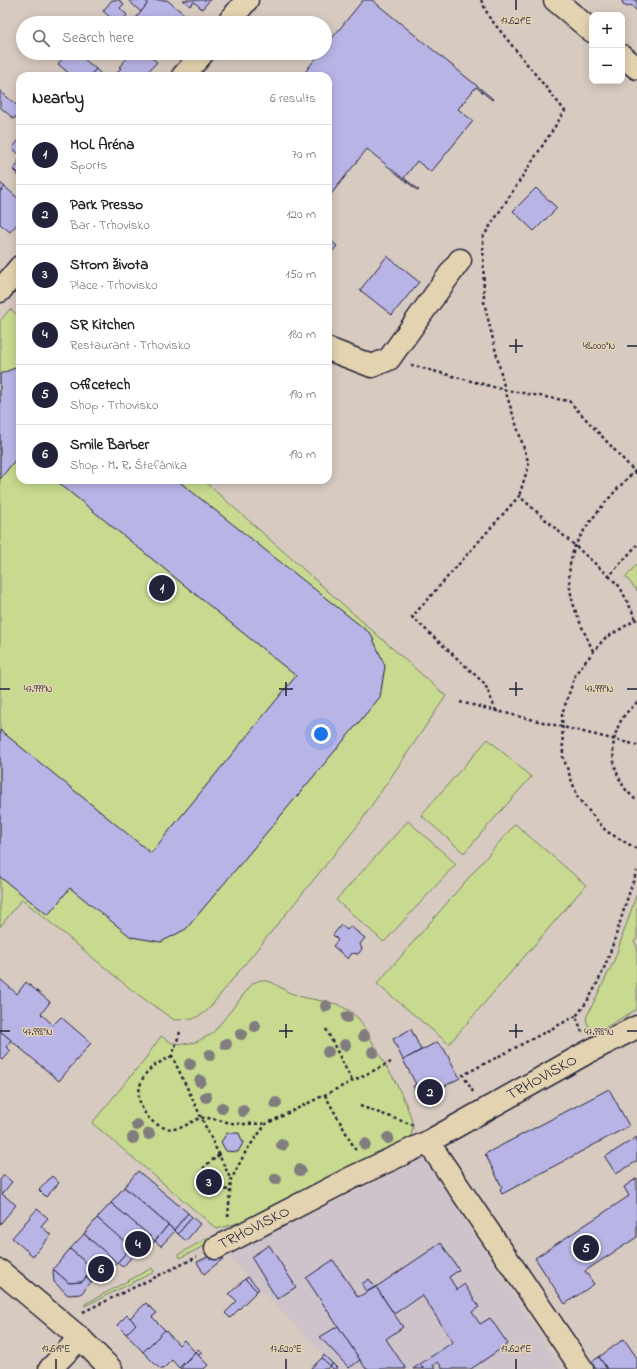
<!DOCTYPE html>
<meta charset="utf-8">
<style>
:root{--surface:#fff;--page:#f2f2f2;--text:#202124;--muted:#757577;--line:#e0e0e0;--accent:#22223b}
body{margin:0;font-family:"Indie Flower",sans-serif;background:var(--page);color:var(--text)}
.controls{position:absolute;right:12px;top:12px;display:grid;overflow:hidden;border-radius:8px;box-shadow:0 2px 10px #0003}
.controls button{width:36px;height:36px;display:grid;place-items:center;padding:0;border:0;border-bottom:1px solid var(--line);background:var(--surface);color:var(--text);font:20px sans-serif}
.you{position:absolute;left:321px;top:734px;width:14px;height:14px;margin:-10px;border:3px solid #fff;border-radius:50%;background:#1a73e8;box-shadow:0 0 0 6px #1a73e833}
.badge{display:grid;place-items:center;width:26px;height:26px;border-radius:50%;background:var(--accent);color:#fff;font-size:13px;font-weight:700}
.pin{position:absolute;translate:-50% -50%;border:2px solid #fff;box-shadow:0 1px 4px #0006}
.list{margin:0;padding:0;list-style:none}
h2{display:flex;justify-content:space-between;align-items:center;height:52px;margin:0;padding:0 16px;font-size:17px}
h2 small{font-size:13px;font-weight:400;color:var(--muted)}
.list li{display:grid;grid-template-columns:26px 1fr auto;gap:12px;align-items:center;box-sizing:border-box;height:60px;padding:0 16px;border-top:1px solid var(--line)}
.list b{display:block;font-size:15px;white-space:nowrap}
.list p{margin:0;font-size:13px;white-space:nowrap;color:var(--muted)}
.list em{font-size:13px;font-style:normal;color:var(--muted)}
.icon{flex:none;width:22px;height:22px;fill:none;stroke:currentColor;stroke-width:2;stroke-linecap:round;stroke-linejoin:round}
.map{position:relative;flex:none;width:637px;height:1369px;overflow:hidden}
.search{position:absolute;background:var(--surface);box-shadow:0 2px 10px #0003;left:16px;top:16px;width:316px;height:44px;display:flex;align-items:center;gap:10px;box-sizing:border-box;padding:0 14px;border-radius:22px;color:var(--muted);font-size:15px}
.panel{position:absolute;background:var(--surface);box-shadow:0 2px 10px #0003;left:16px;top:72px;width:316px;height:412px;border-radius:12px}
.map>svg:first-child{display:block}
.built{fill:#cec3cb}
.green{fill:#c7da8f;stroke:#747e65}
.building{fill:#b8b4e6;stroke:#22223b}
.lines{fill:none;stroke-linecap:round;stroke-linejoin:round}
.minor-casing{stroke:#22223b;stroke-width:25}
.path{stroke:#22223b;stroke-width:2.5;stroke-dasharray:3 3;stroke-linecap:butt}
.minor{stroke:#e4d3b0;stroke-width:22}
.tree{fill:#817d7e}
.ticks{fill:none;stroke:#22223b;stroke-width:1.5}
.labels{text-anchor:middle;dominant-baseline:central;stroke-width:3;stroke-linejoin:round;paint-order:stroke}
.street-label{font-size:16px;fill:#22223b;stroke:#e4d3b0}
.ticks-label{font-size:10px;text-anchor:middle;fill:#22223b;stroke:#e4d3b0;stroke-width:3;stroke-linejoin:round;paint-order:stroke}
</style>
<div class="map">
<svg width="637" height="1369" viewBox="0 0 637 1369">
<rect width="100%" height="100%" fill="#d7cac0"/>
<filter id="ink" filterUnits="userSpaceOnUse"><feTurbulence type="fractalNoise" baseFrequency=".025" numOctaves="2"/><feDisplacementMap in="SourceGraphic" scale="8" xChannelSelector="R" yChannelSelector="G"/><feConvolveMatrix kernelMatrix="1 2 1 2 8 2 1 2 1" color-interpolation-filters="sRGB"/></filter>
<g filter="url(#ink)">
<path class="built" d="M 423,1157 L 562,1369 L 338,1369 L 228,1256 Z"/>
<g class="green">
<path d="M 10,309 L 20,317 L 20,480 L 203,480 L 446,696 L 359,824 L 206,1012 L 193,1019 L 174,1020 L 133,991 L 22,899 L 0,927 L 0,321 Z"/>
<path d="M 637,564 L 637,591 L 626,577 Z"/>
<path d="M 488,739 L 531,777 L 464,853 L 421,815 Z"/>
<path d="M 408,821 L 456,864 L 384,942 L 336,900 Z"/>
<path d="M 515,824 L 586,885 L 449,1044 L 377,984 Z"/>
<path d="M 637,893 L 637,939 L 634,941 L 637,947 L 637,1009 L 591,1036 L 586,1018 L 614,961 Z"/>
<path d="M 260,980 L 271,982 L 290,993 L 302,997 L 337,1004 L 350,1011 L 359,1019 L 387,1068 L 393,1077 L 406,1104 L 411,1118 L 413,1127 L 410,1141 L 281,1205 L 238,1223 L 217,1229 L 92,1123 L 145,1059 L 161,1036 L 172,1043 L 184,1044 L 196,1042 L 212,1034 L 253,983 Z"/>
<path d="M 209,1237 L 212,1242 L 180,1258 L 179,1254 Z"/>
<path d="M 152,1268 L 154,1272 L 85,1306 L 85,1304 Z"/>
</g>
<g class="building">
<path d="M 112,0 L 119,0 L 124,4 L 120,8 L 127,15 L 120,23 L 117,23 L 103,11 Z"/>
<path d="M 128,0 L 144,0 L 148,3 L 141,12 Z"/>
<path d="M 144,0 L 167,0 L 190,19 L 187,23 L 132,23 L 148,3 Z"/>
<path d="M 183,0 L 210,0 L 202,9 L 194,2 L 190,6 Z"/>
<path d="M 363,0 L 372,0 L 493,99 L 492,100 L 476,87 L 458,109 L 473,121 L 431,172 L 417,161 L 404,178 L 419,190 L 418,191 L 367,149 L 328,198 L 328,76 L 302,76 L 320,53 L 325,53 L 325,47 Z"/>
<path d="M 622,0 L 637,0 L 637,11 L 631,5 L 628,7 L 623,5 Z"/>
<path d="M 67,53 L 77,53 L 96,69 L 90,76 L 72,76 L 58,64 Z"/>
<path d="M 125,53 L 146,53 L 157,62 L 144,76 L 131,76 L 129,75 L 128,76 L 119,76 L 116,74 L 121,68 L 119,67 L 129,56 Z"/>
<path d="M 96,69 L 103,76 L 90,76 Z"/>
<path d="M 0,91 L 20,108 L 20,111 L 14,119 L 0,107 Z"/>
<path d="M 20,139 L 20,175 L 14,169 L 18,164 L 20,155 L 12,148 Z"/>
<path d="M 14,169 L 20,175 L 20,177 L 13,170 Z"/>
<path d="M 0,183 L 5,187 L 0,192 Z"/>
<path d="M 5,187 L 20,200 L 20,221 L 10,232 L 0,224 L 0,192 Z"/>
<path d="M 536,188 L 557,208 L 534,231 L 513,211 Z"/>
<path d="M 328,238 L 337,246 L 328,256 Z"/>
<path d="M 387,256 L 419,282 L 392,315 L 360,290 Z"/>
<path d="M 20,366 L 20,454 L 0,479 L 0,374 Z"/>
<path d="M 55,480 L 177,480 L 371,634 L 385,666 L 380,697 L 186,929 L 161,942 L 131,937 L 70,888 L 48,915 L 0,877 L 0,730 L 151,853 L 296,676 Z"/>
<path d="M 341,925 L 347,930 L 350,926 L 365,938 L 360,944 L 362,949 L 358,954 L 352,953 L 348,959 L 333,946 L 338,940 L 333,935 Z"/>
<path d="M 0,979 L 17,994 L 26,982 L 50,1002 L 41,1014 L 53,1025 L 61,1017 L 91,1043 L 59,1081 L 0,1031 Z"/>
<path d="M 411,1029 L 421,1050 L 403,1060 L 393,1039 Z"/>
<path d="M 0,1031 L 11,1040 L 6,1047 L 11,1051 L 3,1060 L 0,1057 Z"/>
<path d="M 437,1042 L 444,1049 L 460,1078 L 441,1088 L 442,1090 L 424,1099 L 424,1101 L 423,1098 L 420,1099 L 413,1086 L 416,1084 L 403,1060 Z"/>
<path d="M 609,1089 L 629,1126 L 502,1194 L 500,1189 L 502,1187 L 485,1154 Z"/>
<path d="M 227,1133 L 239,1133 L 243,1143 L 238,1152 L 226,1151 L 221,1142 Z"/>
<path d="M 637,1137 L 637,1161 L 616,1174 L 605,1157 Z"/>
<path d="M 138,1171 L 188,1213 L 174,1230 L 124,1187 Z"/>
<path d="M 4,1175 L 12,1182 L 2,1194 L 16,1205 L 0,1224 L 0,1180 Z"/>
<path d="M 52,1176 L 59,1183 L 46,1197 L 39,1190 Z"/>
<path d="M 637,1178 L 637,1237 L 585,1271 L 594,1284 L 565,1304 L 535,1258 L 629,1196 L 624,1187 Z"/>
<path d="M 124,1187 L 168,1225 L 155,1241 L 111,1203 Z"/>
<path d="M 111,1203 L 150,1236 L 136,1252 L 97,1218 Z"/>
<path d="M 37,1209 L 48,1218 L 41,1226 L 51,1235 L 33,1256 L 12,1238 Z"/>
<path d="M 188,1213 L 192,1217 L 178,1234 L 174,1230 Z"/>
<path d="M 192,1217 L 200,1224 L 186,1241 L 178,1234 Z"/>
<path d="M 97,1218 L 131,1247 L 117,1263 L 84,1234 Z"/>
<path d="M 168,1225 L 175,1231 L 161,1246 L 155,1241 Z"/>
<path d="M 84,1234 L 112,1258 L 98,1274 L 70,1249 Z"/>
<path d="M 150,1236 L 155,1241 L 141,1256 L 136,1252 Z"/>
<path d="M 441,1243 L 459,1270 L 449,1277 L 457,1290 L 464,1284 L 479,1307 L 472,1312 L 480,1324 L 490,1318 L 508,1344 L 471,1369 L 443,1369 L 438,1362 L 433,1365 L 435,1369 L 423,1369 L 420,1364 L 453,1342 L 422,1295 L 394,1314 L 376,1287 Z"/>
<path d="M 269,1245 L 296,1287 L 277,1299 L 251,1257 Z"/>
<path d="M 131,1247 L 136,1252 L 123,1267 L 117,1263 Z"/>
<path d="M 70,1249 L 93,1269 L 82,1282 L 69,1283 L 53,1269 Z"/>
<path d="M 218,1252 L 224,1258 L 204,1274 L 197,1262 Z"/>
<path d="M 112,1258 L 117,1263 L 104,1278 L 98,1274 Z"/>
<path d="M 333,1260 L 358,1297 L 376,1287 L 394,1314 L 403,1327 L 386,1339 L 406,1369 L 366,1369 L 306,1278 Z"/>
<path d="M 93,1269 L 100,1275 L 92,1283 L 86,1278 Z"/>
<path d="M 54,1270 L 69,1283 L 82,1282 L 86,1278 L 91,1282 L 81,1294 L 68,1295 L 54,1282 L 53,1271 Z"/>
<path d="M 248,1277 L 259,1289 L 257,1291 L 245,1279 Z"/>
<path d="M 245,1279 L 257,1291 L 230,1318 L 225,1313 L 237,1301 L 229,1294 Z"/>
<path d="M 369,1279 L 375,1287 L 366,1292 L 362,1284 Z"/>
<path d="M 146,1303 L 157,1313 L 152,1317 L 165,1330 L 143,1352 L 126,1334 L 136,1324 L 130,1318 Z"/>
<path d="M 127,1315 L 136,1324 L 126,1334 L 117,1325 Z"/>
<path d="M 338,1326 L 360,1360 L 349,1368 L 320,1337 Z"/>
<path d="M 165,1330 L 179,1345 L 184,1340 L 195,1352 L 179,1368 L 172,1360 L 163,1369 L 160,1369 L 143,1352 Z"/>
<path d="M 624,1339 L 637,1358 L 637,1369 L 607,1369 L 599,1357 Z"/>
<path d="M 198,1349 L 202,1353 L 199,1355 L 195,1352 Z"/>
<path d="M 195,1352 L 208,1365 L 204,1369 L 180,1369 Z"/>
<path d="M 324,1355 L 333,1364 L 330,1366 L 322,1358 Z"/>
<path d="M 599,1357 L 607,1369 L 596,1369 L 591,1362 Z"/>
<path d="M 322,1358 L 330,1366 L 327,1369 L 310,1369 Z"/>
<path d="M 333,1364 L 338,1369 L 333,1369 L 330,1366 Z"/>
<path d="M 420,1364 L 423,1369 L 413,1369 Z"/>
</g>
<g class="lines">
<defs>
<g id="minor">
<path d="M 555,0 L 592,31"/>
<path d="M 228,23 L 247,0"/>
<path d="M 622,56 L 637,68"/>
<path d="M 183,76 L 203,53"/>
<path d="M 0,291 L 20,267"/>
<path d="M 328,349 L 372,366 L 389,359 L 460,260"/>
<path d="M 428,1142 L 582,1369"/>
<path id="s1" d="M 216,1248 L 351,1178 L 428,1142 L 588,1052 L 637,1027"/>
<path d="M 0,1271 L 80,1338 L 111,1369"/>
<path d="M 50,1369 L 80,1338"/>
</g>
</defs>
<use href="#minor" class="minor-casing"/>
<g class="path">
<path d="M 481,0 L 489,17 L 565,111 L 483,237 L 484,302 L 505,390 L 529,464 L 519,496"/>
<path d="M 411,365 L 505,390 L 569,401 L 637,474"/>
<path d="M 609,576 L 620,587 L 636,619"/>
<path d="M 637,619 L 604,639 L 576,673 L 562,714 L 563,757 L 578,798 L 606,831 L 637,849"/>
<path d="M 593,651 C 584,631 573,611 570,588 C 568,575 570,558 575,546 C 588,520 616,489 637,469"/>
<path d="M 460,702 L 637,745"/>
<path d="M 637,702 C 633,707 627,711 624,716 C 609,738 610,765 624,787 C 627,792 633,797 637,801"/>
<path d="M 496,711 L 485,684 L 412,617 L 519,496 L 609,576 L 637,545"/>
<path d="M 326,1029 L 352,1081"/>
<path d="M 180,1032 L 172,1056 L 231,1180"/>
<path d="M 582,1032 L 576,1016 C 609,978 619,917 637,871"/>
<path d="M 172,1056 C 155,1065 141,1070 139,1093 C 138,1113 158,1133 179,1128 C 187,1126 194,1119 202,1118 C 211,1117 223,1122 232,1123 C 243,1125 255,1123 266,1124"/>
<path d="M 473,1092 L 463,1075 L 576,1016"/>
<path d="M 325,1095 L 355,1149 L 355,1152"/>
<path d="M 360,1106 L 413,1125"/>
<path d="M 219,1155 C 208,1164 193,1171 206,1187 L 230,1190"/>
<path d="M 228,1217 L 231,1180 L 246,1151 L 266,1124 L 391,1062"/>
<path d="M 83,1312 L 197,1257"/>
</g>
<use href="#minor" class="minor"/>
</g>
<g class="tree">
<circle cx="326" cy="1006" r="6"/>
<circle cx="347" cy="1017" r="6"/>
<circle cx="255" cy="1026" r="6"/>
<circle cx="241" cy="1034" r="6"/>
<circle cx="364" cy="1036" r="6"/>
<circle cx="226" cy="1044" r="6"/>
<circle cx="345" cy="1045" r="6"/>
<circle cx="328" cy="1052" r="6"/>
<circle cx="373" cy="1052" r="6"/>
<circle cx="210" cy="1055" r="6"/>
<circle cx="190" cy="1064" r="6"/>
<circle cx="200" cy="1081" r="6"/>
<circle cx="206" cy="1097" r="6"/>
<circle cx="276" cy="1103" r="6"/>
<circle cx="222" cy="1108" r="6"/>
<circle cx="243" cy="1111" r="6"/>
<circle cx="137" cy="1125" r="6"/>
<circle cx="149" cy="1134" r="6"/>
<circle cx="133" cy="1138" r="6"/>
<circle cx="388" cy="1138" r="6"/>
<circle cx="365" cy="1144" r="6"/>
<circle cx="282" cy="1145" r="6"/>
<circle cx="300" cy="1170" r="6"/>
<circle cx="276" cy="1179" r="6"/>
</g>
</g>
<path class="ticks" d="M 516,0 L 516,10M 516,339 L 516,353M 509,346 L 523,346M 627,346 L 637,346M 286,682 L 286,696M 516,682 L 516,696M 0,689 L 10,689M 279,689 L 293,689M 509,689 L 523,689M 627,689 L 637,689M 286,1024 L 286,1038M 516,1024 L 516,1038M 0,1031 L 10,1031M 279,1031 L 293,1031M 509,1031 L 523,1031M 627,1031 L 637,1031M 56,1359 L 56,1369M 286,1359 L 286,1369M 516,1359 L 516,1369"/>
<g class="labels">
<g class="street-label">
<text stroke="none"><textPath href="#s1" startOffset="368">TRHOVISKO</textPath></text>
<text stroke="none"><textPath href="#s1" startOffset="43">TRHOVISKO</textPath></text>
</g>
</g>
<g class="ticks-label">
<text x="516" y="24">17.621°E</text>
<text x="599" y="349">48.000°N</text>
<text x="38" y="692">47.999°N</text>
<text x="599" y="692">47.999°N</text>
<text x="38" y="1035">47.998°N</text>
<text x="599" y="1035">47.998°N</text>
<text x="56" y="1352">17.619°E</text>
<text x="286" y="1352">17.620°E</text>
<text x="516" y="1352">17.621°E</text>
</g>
</svg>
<div class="controls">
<button>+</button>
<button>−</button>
</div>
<div class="you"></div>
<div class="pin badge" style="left:162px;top:588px">1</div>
<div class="pin badge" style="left:430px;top:1092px">2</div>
<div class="pin badge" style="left:209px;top:1182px">3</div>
<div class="pin badge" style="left:138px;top:1244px">4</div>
<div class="pin badge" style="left:586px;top:1248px">5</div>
<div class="pin badge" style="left:101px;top:1269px">6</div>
<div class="search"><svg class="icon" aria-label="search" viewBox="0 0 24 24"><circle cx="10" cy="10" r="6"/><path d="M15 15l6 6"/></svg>Search here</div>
<section class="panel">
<h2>Nearby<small>6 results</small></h2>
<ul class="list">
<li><span class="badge">1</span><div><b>MOL Aréna</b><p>Sports</p></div><em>70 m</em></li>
<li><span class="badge">2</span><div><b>Park Presso</b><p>Bar · Trhovisko</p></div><em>120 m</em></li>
<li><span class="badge">3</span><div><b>Strom života</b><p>Place · Trhovisko</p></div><em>150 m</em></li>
<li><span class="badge">4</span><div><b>SR Kitchen</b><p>Restaurant · Trhovisko</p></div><em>180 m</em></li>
<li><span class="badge">5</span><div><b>Officetech</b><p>Shop · Trhovisko</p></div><em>190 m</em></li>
<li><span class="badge">6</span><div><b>Smile Barber</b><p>Shop · M. R. Štefánika</p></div><em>190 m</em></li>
</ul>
</section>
</div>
